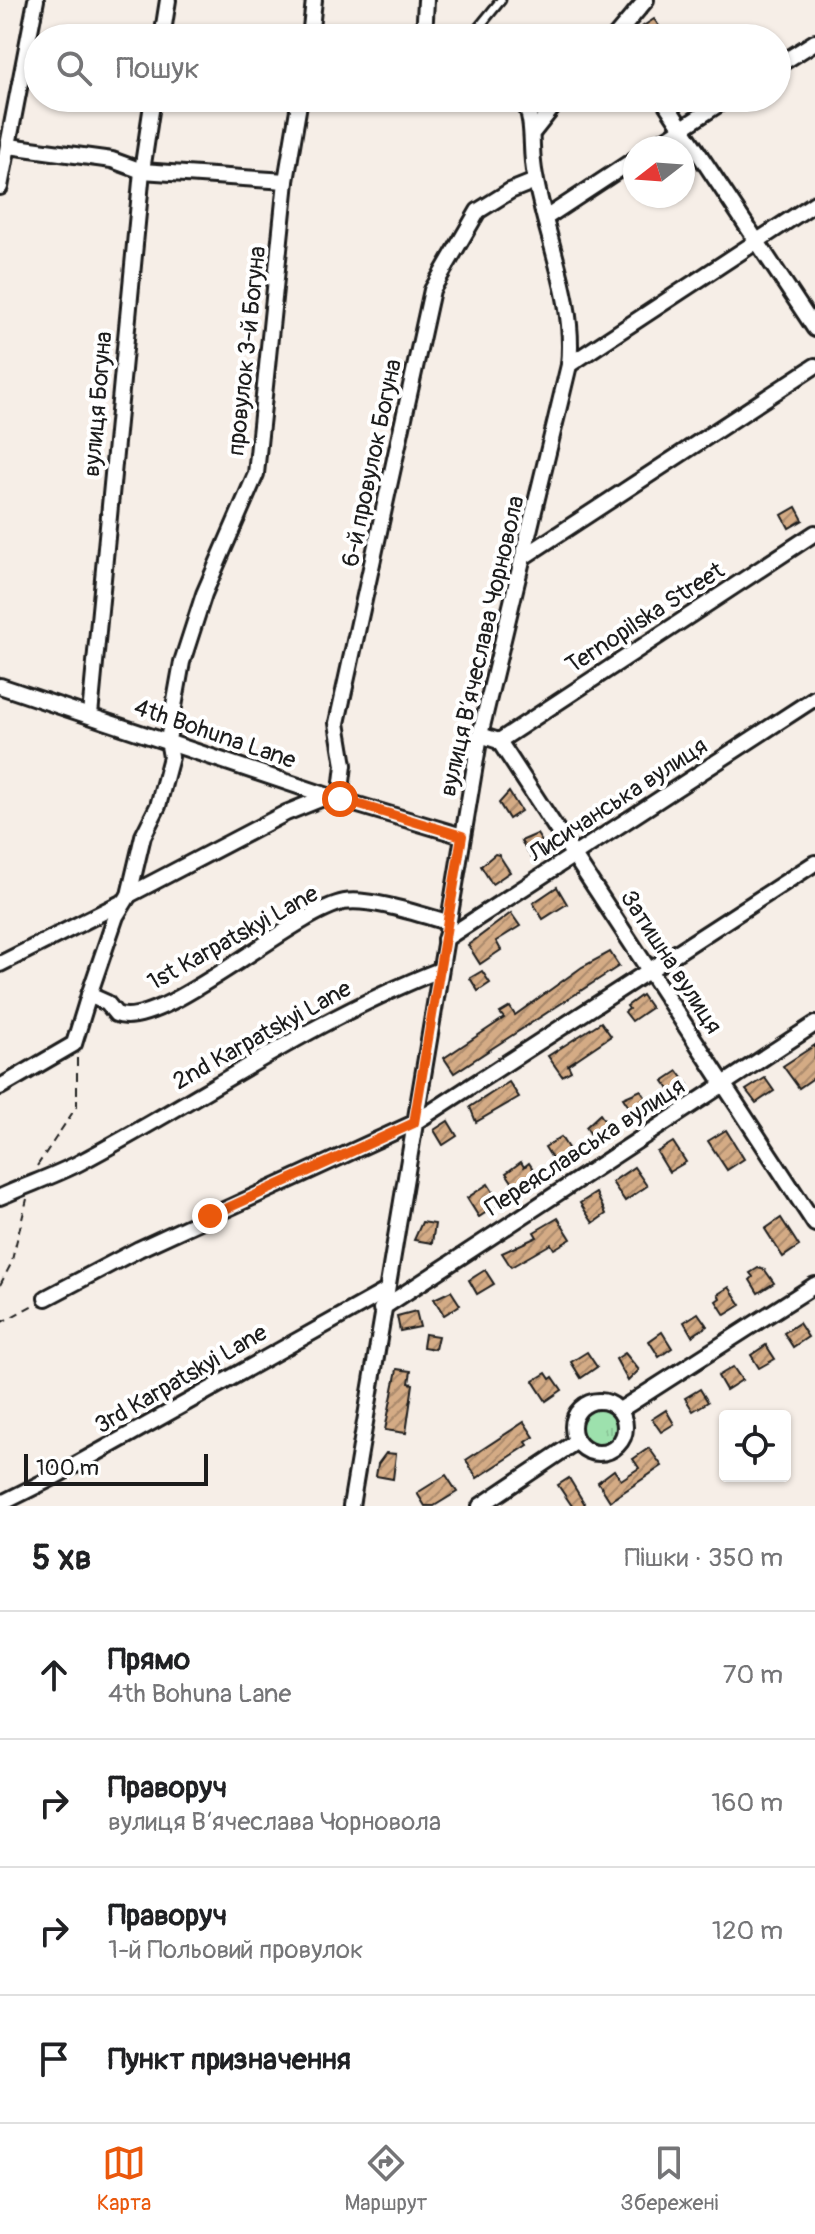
<!DOCTYPE html>
<html lang="uk">
<meta charset="utf-8">
<style>
:root{--surface:#fff;--page:#f2f2f2;--text:#202124;--muted:#757577;--line:#e0e0e0;--accent:#ea580c}
body{margin:0;font-family:Pangolin,sans-serif;background:var(--page);color:var(--text)}
.controls{position:absolute;right:24px;bottom:24px;display:grid;overflow:hidden;border-radius:8px;box-shadow:0 2px 6px #0004}
.controls button{width:72px;height:72px;display:grid;place-items:center;padding:0;border:0;border-bottom:2px solid var(--line);background:var(--surface);color:var(--text);font:40px sans-serif}
.compass{position:absolute;left:623px;top:136px;width:72px;height:72px;border-radius:50%;background:var(--surface);box-shadow:0 2px 6px #0004;rotate:253deg}
.scale{position:absolute;left:24px;bottom:20px;width:184px;box-sizing:border-box;padding-left:8px;border:4px solid #1c1c1c;border-top:0;font-size:22px;line-height:28px;white-space:nowrap;color:#1c1c1c;-webkit-text-stroke:6px #fff;paint-order:stroke}
.stop{position:absolute;width:24px;height:24px;margin:-18px;border:6px solid #ea580c;border-radius:50%;background:#fff}
.stop.end{background:#ea580c;border-color:#fff;box-shadow:0 2px 8px #0008}
.list{margin:0;padding:0;list-style:none}
h2{display:flex;justify-content:space-between;align-items:center;height:104px;margin:0;padding:0 32px;font-size:34px}
h2 small{font-size:26px;font-weight:400;color:var(--muted)}
.list li{display:grid;grid-template-columns:52px 1fr auto;gap:24px;align-items:center;box-sizing:border-box;height:128px;padding:0 32px;border-top:2px solid var(--line)}
.list b{display:block;font-size:30px;white-space:nowrap}
.list p{margin:0;font-size:26px;white-space:nowrap;color:var(--muted)}
.list em{font-size:26px;font-style:normal;color:var(--muted)}
.icon{flex:none;width:44px;height:44px;fill:none;stroke:currentColor;stroke-width:2;stroke-linecap:round;stroke-linejoin:round}
.map{position:relative;flex:none;width:815px;height:1506px;overflow:hidden}
.search{position:absolute;background:var(--surface);box-shadow:0 2px 6px #0004;left:24px;right:24px;top:24px;height:88px;display:flex;align-items:center;gap:20px;box-sizing:border-box;padding:0 28px;border-radius:44px;color:var(--muted);font-size:30px}
.sheet{height:616px;background:var(--surface)}
nav{display:flex;justify-content:space-around;align-items:center;box-sizing:border-box;height:112px;border-top:2px solid var(--line);background:var(--surface);font-size:22px;color:var(--muted)}
nav a{display:grid;justify-items:center;gap:4px}
nav .on{color:var(--accent)}
.map>svg:first-child{display:block}
.grass{fill:url(#grass-tufts);stroke:#5c7e64;stroke-width:2}
.building{fill:url(#building-hatch);stroke:#1c1c1c;stroke-width:2}
.lines{fill:none;stroke-linecap:round;stroke-linejoin:round}
.lane-casing{stroke:#1c1c1c;stroke-width:13}
.street-casing{stroke:#1c1c1c;stroke-width:20}
.path{stroke:#1c1c1c;stroke-width:2;stroke-dasharray:8 6;stroke-linecap:butt}
.lane{stroke:#fff;stroke-width:7}
.street{stroke:#fff;stroke-width:14}
.route{stroke:#ea580c;stroke-width:10}
.labels{text-anchor:middle;dominant-baseline:central;stroke-width:8;stroke-linejoin:round;paint-order:stroke}
.street-label{font-size:24px;fill:#1c1c1c;stroke:#fff}
</style>
<div class="map">
<svg width="815" height="1506" viewBox="0 0 815 1506">
<defs>
<pattern id="grass-tufts" width="24" height="20" patternUnits="userSpaceOnUse" patternTransform="scale(2)"><rect width="24" height="20" fill="#9de1ad"/><path d="M3 7l-1-3M5 7V3M7 7l1-3M15 17l-1-3M17 17v-4M19 17l1-3" fill="none" stroke="#87c094"/></pattern>
<pattern id="building-hatch" width="6" height="6" patternUnits="userSpaceOnUse" patternTransform="scale(2)"><rect width="6" height="6" fill="#d4ab85"/><path d="M-1 1l2-2M0 6l6-6M5 7l2-2" fill="none" stroke="#ab8a6c"/></pattern>
</defs>
<rect width="100%" height="100%" fill="#f6eee7"/>
<filter id="ink" filterUnits="userSpaceOnUse"><feTurbulence type="fractalNoise" baseFrequency=".0125" numOctaves="2"/><feDisplacementMap in="SourceGraphic" scale="16" xChannelSelector="R" yChannelSelector="G"/><feConvolveMatrix kernelMatrix="1 2 1 2 8 2 1 2 1" color-interpolation-filters="sRGB"/></filter>
<g filter="url(#ink)">
<circle class="grass" cx="599" cy="1427" r="20"/>
<g class="building">
<path d="M 654,19 L 664,33 L 655,38 L 642,38 L 637,30 Z"/>
<path d="M 796,507 L 803,520 L 789,528 L 782,515 Z"/>
<path d="M 509,792 L 521,811 L 509,819 L 499,803 Z"/>
<path d="M 537,834 L 546,848 L 532,858 L 521,841 Z"/>
<path d="M 495,854 L 499,855 L 510,872 L 492,884 L 481,866 Z"/>
<path d="M 557,887 L 567,904 L 543,919 L 533,903 Z"/>
<path d="M 511,913 L 520,926 L 496,941 L 501,950 L 480,964 L 468,945 Z"/>
<path d="M 610,952 L 619,966 L 454,1073 L 444,1058 L 504,1018 L 500,1013 L 510,1007 L 515,1015 L 582,967 Z"/>
<path d="M 482,971 L 490,983 L 478,991 L 470,978 Z"/>
<path d="M 642,995 L 651,1008 L 632,1021 L 625,1012 L 629,1009 L 627,1006 Z"/>
<path d="M 601,1022 L 611,1036 L 568,1065 L 571,1071 L 562,1076 L 548,1056 Z"/>
<path d="M 815,1045 L 815,1077 L 799,1088 L 783,1066 Z"/>
<path d="M 678,1071 L 688,1085 L 673,1095 L 663,1081 Z"/>
<path d="M 765,1078 L 774,1091 L 756,1103 L 746,1090 Z"/>
<path d="M 509,1082 L 519,1097 L 476,1122 L 470,1107 Z"/>
<path d="M 641,1090 L 650,1105 L 634,1115 L 623,1098 Z"/>
<path d="M 600,1114 L 611,1130 L 595,1141 L 586,1127 Z"/>
<path d="M 448,1121 L 457,1136 L 443,1145 L 434,1130 Z"/>
<path d="M 726,1130 L 744,1159 L 727,1170 L 708,1141 Z"/>
<path d="M 561,1137 L 573,1156 L 557,1166 L 545,1147 Z"/>
<path d="M 673,1142 L 686,1162 L 669,1172 L 657,1152 Z"/>
<path d="M 521,1162 L 524,1167 L 529,1163 L 539,1178 L 518,1191 L 506,1173 Z"/>
<path d="M 634,1167 L 647,1186 L 625,1201 L 612,1182 Z"/>
<path d="M 488,1184 L 500,1203 L 479,1217 L 467,1198 Z"/>
<path d="M 596,1193 L 606,1214 L 593,1223 L 580,1203 Z"/>
<path d="M 558,1218 L 571,1239 L 554,1249 L 551,1244 L 511,1267 L 502,1253 L 537,1237 L 534,1232 Z"/>
<path d="M 781,1218 L 799,1246 L 783,1257 L 765,1229 Z"/>
<path d="M 422,1222 L 435,1224 L 432,1243 L 414,1240 Z"/>
<path d="M 758,1268 L 765,1270 L 774,1283 L 758,1293 L 750,1280 L 753,1277 L 750,1273 Z"/>
<path d="M 485,1270 L 494,1284 L 477,1294 L 469,1280 Z"/>
<path d="M 729,1287 L 741,1305 L 725,1315 L 716,1301 L 720,1298 L 718,1294 Z"/>
<path d="M 451,1291 L 460,1305 L 444,1315 L 434,1299 Z"/>
<path d="M 416,1311 L 420,1327 L 400,1331 L 397,1316 Z"/>
<path d="M 698,1313 L 707,1326 L 692,1336 L 684,1322 Z"/>
<path d="M 799,1323 L 808,1337 L 793,1347 L 784,1333 Z"/>
<path d="M 662,1332 L 672,1348 L 659,1357 L 649,1341 Z"/>
<path d="M 425,1334 L 438,1336 L 435,1349 L 423,1347 Z"/>
<path d="M 766,1345 L 775,1359 L 759,1368 L 751,1355 Z"/>
<path d="M 587,1352 L 597,1367 L 581,1378 L 571,1362 Z"/>
<path d="M 625,1353 L 639,1370 L 628,1381 L 616,1359 Z"/>
<path d="M 733,1367 L 742,1380 L 726,1390 L 718,1376 Z"/>
<path d="M 397,1369 L 411,1371 L 409,1383 L 413,1384 L 406,1433 L 385,1430 Z"/>
<path d="M 546,1373 L 550,1379 L 553,1377 L 562,1390 L 546,1401 L 533,1381 Z"/>
<path d="M 700,1389 L 708,1402 L 693,1411 L 685,1398 Z"/>
<path d="M 666,1410 L 674,1424 L 661,1432 L 652,1419 Z"/>
<path d="M 524,1422 L 534,1437 L 526,1442 L 528,1445 L 477,1478 L 466,1460 Z"/>
<path d="M 649,1448 L 662,1466 L 610,1501 L 598,1482 L 614,1470 L 621,1480 L 639,1468 L 633,1459 Z"/>
<path d="M 386,1453 L 396,1454 L 393,1479 L 376,1476 L 378,1464 Z"/>
<path d="M 446,1475 L 457,1492 L 434,1506 L 425,1506 L 417,1493 Z"/>
<path d="M 569,1478 L 578,1493 L 586,1506 L 572,1506 L 558,1485 Z"/>
</g>
<g class="lines">
<defs>
<path id="lane" d="M 470,38 L 501,0"/>
<g id="street">
<path d="M 162,38 L 168,0"/>
<path d="M 310,38 L 314,0"/>
<path d="M 424,38 L 426,0"/>
<path d="M 614,38 L 646,0"/>
<path d="M 777,66 L 815,42"/>
<path d="M 662,98 L 815,329"/>
<path d="M 534,131 L 560,98"/>
<path d="M 9,146 L 112,160 L 142,171 L 286,181"/>
<path d="M 652,148 L 728,98"/>
<path d="M 0,187 L 36,0"/>
<path d="M 547,217 L 635,159"/>
<path d="M 569,365 L 815,203"/>
<path d="M 525,556 L 815,366"/>
<path d="M 0,686 L 328,796 L 462,836"/>
<path d="M 90,715 L 142,171 L 153,98"/>
<path d="M 480,735 L 499,741 L 815,1224"/>
<path d="M 499,741 L 815,533"/>
<path d="M 340,799 L 344,765 L 337,723 L 432,290 L 478,211 L 510,191 L 535,181"/>
<path d="M 129,895 L 286,813 L 328,796"/>
<path d="M 445,939 L 815,698"/>
<path d="M 0,964 L 121,903"/>
<path d="M 89,995 L 116,916 L 129,895 L 143,836 L 158,806 L 171,757 L 168,740 L 182,662 L 204,594 L 256,474 L 286,181 L 300,98"/>
<path d="M 0,1087 L 74,1044 L 89,995 L 107,1003 L 116,1014 C 160,1033 292,912 344,902 C 368,897 422,915 447,922"/>
<path d="M 0,1197 C 26,1185 54,1176 79,1163 C 199,1100 313,1019 440,970"/>
<path d="M 46,1298 L 139,1249 L 414,1123 L 815,863"/>
<path d="M 381,1309 L 815,1024"/>
<circle cx="599" cy="1427" r="26"/>
<path d="M 620,1410 L 815,1285"/>
<path d="M 0,1504 L 52,1478 L 384,1292"/>
<path d="M 351,1506 L 480,735 L 569,365 C 576,301 546,239 535,176 C 529,148 536,125 523,98"/>
<path d="M 480,1506 L 577,1441"/>
</g>
</defs>
<use href="#lane" class="lane-casing"/>
<use href="#street" class="street-casing"/>
<g class="path">
<path d="M 37,1166 L 77,1106 L 77,1057"/>
<path d="M 0,1285 L 11,1264 L 27,1199"/>
<path d="M 0,1323 L 35,1304"/>
</g>
<use href="#lane" class="lane"/>
<use href="#street" class="street"/>
</g>
</g>
<g class="lines" filter="url(#ink)">
<path class="route" d="M 210,1216 L 414,1123 L 462,836 L 340,799"/>
</g>
<g class="labels">
<g class="street-label">
<text transform="translate(247 351) rotate(-84)">провулок 3-й Богуна</text>
<text transform="translate(98 404) rotate(-85)">вулиця Богуна</text>
<text transform="translate(372 463) rotate(-78)">6-й провулок Богуна</text>
<text transform="translate(645 618) rotate(-33)">Ternopilska Street</text>
<text transform="translate(482 646) rotate(-77)">вулиця Вʼячеслава Чорновола</text>
<text transform="translate(215 734) rotate(19)">4th Bohuna Lane</text>
<text transform="translate(618 800) rotate(-33)">Лисичанська вулиця</text>
<text transform="translate(233 938) rotate(-29)">1st Karpatskyi Lane</text>
<text transform="translate(671 962) rotate(57)">Затишна вулиця</text>
<text transform="translate(262 1035) rotate(-29)">2nd Karpatskyi Lane</text>
<text transform="translate(585 1147) rotate(-33)">Переяславська вулиця</text>
<text transform="translate(181 1379) rotate(-30)">3rd Karpatskyi Lane</text>
</g>
</g>
</svg>
<div class="controls">
<button><svg class="icon" aria-label="locate" viewBox="0 0 24 24"><circle cx="12" cy="12" r="6"/><path d="M12 2v4M12 18v4M2 12h4M18 12h4"/></svg></button>
</div>
<svg class="compass" viewBox="-18 -18 36 36"><path d="M0-13l5 13h-10z" fill="#e53935"/><path d="M0 13l5-13h-10z" fill="#757577"/></svg>
<div class="scale">100 m</div>
<div class="stop" style="left:340px;top:799px"></div>
<div class="stop end" style="left:210px;top:1216px"></div>
<div class="search"><svg class="icon" aria-label="search" viewBox="0 0 24 24"><circle cx="10" cy="10" r="6"/><path d="M15 15l6 6"/></svg>Пошук</div>
</div>
<section class="sheet">
<h2>5 хв<small>Пішки · 350 m</small></h2>
<ul class="list">
<li><svg class="icon" aria-label="ahead" viewBox="0 0 24 24"><path d="M12 20V5M6 11l6-6 6 6"/></svg><div><b>Прямо</b><p>4th Bohuna Lane</p></div><em>70 m</em></li>
<li><svg class="icon" aria-label="right" viewBox="0 0 24 24"><path d="M7 20v-9h11M14 6l5 5-5 5"/></svg><div><b>Праворуч</b><p>вулиця Вʼячеслава Чорновола</p></div><em>160 m</em></li>
<li><svg class="icon" aria-label="right" viewBox="0 0 24 24"><path d="M7 20v-9h11M14 6l5 5-5 5"/></svg><div><b>Праворуч</b><p>1-й Польовий провулок</p></div><em>120 m</em></li>
<li><svg class="icon" aria-label="arrive" viewBox="0 0 24 24"><path d="M6 21V4h12l-3 4 3 4H6"/></svg><div><b>Пункт призначення</b></div></li>
</ul>
</section>
<nav>
<a class="on"><svg class="icon" aria-label="map" viewBox="0 0 24 24"><path d="M3 6l6-2 6 2 6-2v14l-6 2-6-2-6 2zM9 4v14M15 6v14"/></svg>Карта</a>
<a><svg class="icon" aria-label="directions" viewBox="0 0 24 24"><path d="M12 3l9 9-9 9-9-9zM9 14v-3h6M13 9l2 2-2 2"/></svg>Маршрут</a>
<a><svg class="icon" aria-label="saved" viewBox="0 0 24 24"><path d="M7 4h10v16l-5-4-5 4z"/></svg>Збережені</a>
</nav>
